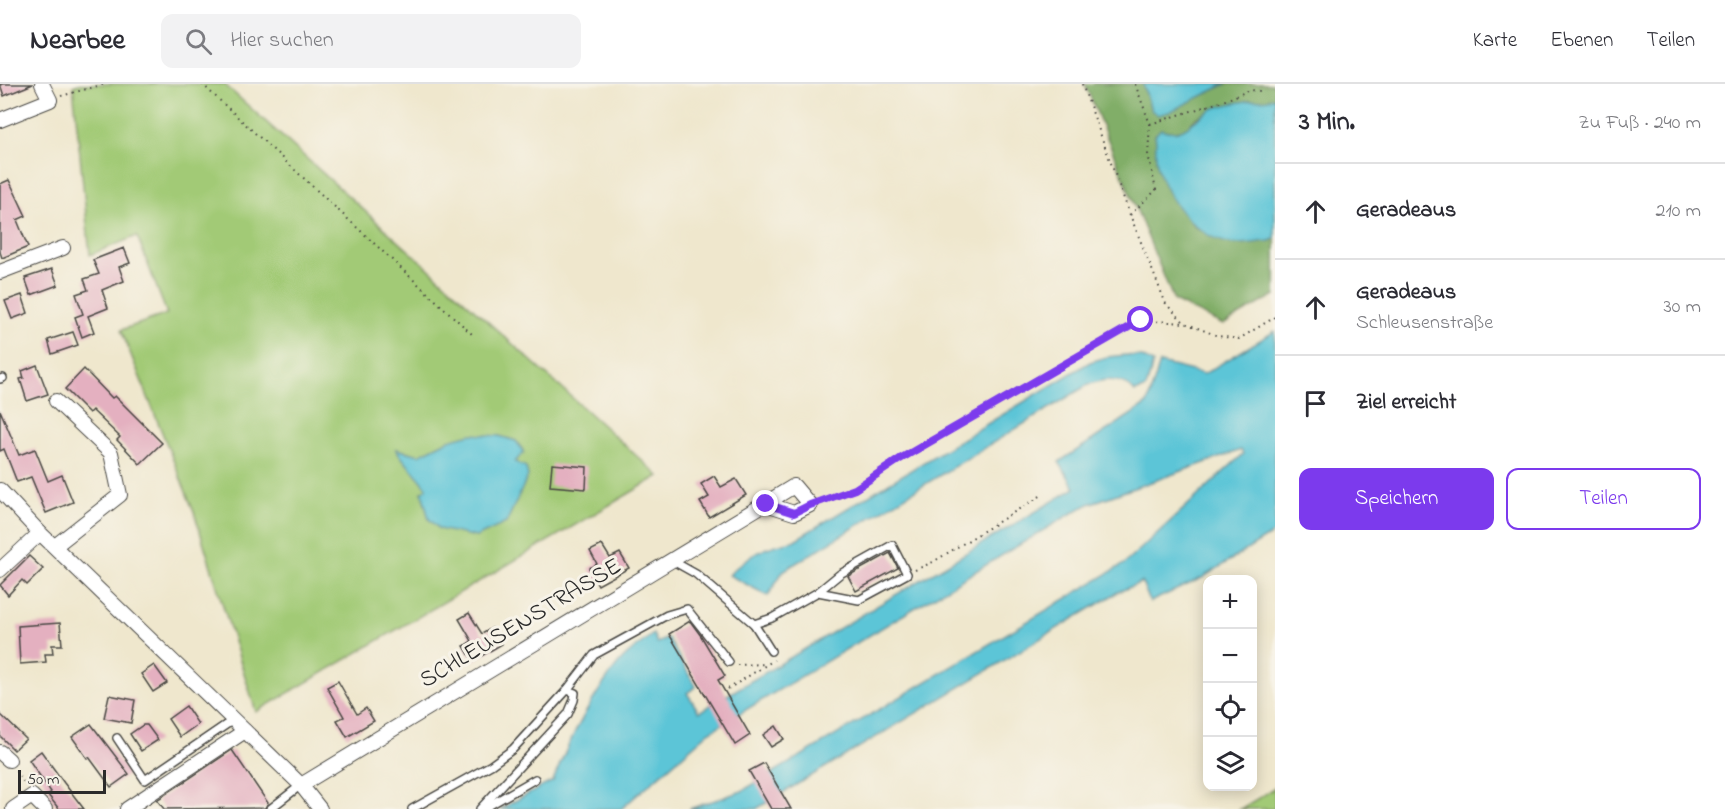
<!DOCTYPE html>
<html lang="de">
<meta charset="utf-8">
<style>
:root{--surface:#fff;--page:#f2f2f3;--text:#2b2b33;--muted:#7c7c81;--line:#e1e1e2;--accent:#7c3aed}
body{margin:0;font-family:"Indie Flower",sans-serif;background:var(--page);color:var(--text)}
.controls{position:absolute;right:18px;bottom:18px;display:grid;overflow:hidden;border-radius:12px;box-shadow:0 3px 15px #0003}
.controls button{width:54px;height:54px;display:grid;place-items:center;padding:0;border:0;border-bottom:2px solid var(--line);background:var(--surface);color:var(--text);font:30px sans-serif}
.scale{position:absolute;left:18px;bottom:15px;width:88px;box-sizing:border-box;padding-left:6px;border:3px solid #2b2b2b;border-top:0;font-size:16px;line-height:21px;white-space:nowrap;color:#2b2b2b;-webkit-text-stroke:4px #f7f3e8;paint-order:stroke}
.stop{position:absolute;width:18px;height:18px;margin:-14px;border:4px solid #7c3aed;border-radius:50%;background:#fff}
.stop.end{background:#7c3aed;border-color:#fff;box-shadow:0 2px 6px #0008}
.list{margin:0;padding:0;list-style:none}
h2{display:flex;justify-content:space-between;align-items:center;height:78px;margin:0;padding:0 24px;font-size:26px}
h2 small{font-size:20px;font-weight:400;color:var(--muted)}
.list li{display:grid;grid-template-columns:39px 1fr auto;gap:18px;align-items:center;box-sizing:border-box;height:96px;padding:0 24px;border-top:2px solid var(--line)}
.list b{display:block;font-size:22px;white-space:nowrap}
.list p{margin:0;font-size:20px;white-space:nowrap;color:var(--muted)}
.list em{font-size:20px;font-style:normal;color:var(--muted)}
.actions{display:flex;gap:12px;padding:18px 24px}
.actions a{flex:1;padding:14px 0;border:2px solid var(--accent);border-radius:12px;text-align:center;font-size:21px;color:var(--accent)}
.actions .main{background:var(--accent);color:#fff}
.icon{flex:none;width:33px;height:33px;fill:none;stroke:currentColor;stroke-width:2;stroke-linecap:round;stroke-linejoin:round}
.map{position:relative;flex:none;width:1275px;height:725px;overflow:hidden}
header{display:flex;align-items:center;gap:36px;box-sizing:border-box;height:84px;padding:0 30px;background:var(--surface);border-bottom:2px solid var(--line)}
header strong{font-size:28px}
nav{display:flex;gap:33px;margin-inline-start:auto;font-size:21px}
.search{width:420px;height:54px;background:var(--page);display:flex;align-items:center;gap:15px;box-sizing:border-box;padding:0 21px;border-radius:12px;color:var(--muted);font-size:22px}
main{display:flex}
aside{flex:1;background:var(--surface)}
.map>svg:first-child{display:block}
.green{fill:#a2ca76;stroke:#667a50;stroke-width:1.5;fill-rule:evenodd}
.forest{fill:#81ae67;stroke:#566c49;stroke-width:1.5}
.water{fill:#5cc5d7;stroke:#447881;stroke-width:1.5}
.building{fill:#e4b0c0}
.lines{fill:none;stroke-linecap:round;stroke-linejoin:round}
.service-casing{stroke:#484743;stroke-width:10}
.minor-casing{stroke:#484743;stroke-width:16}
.path{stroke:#484743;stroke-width:2;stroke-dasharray:1.5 4.5;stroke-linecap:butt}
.service{stroke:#fff;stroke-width:7}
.minor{stroke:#fff;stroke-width:14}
.route{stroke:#7c3aed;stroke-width:8}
.labels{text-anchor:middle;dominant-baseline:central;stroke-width:6;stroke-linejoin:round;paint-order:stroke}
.street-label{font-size:24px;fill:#2b2b2b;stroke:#f7f3e8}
</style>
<header>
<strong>Nearbee</strong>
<div class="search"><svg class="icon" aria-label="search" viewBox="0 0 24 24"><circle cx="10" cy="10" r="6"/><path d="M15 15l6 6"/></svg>Hier suchen</div>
<nav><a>Karte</a><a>Ebenen</a><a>Teilen</a></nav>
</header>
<main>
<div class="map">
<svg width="1275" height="725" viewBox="0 0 1275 725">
<rect width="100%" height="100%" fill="#f7f3e8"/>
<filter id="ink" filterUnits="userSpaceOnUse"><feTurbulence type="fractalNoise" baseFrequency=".0167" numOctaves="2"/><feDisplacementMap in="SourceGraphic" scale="12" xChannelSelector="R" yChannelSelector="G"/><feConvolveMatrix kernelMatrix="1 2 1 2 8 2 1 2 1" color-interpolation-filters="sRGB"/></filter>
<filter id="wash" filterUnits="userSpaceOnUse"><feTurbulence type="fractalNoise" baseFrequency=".008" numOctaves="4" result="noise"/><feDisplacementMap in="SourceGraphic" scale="24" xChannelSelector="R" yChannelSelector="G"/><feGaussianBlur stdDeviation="1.35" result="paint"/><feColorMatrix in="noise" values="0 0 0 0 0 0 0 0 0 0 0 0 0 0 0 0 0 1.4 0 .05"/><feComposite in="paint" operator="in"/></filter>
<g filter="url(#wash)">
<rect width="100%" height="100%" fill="#efe7cd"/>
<g class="green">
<path d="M 80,0 L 224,0 L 659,392 L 256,628 L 194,428 L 121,246 L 167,230 L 137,152 L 90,171 L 73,2 ZM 499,352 L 516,357 L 524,368 L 514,378 L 520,408 L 506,439 L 476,453 L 429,435 L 422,408 L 427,404 C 418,389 405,381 397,365 L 419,371 L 449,356 Z"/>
<path d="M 1275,704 L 1275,725 L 1240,725 Z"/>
</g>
<path class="forest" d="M 1085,0 L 1143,0 L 1151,26 L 1189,17 L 1226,0 L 1271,0 L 1275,2 L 1275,13 L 1269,16 L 1251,16 L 1216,24 L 1196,34 L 1185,46 L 1155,51 C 1157,59 1155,67 1156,75 C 1161,103 1179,123 1196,144 L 1270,157 L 1275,154 L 1275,211 L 1223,241 L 1174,217 Z"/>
<g class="water">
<path d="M 1143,0 L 1226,0 L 1169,28 L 1158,31 L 1151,26 Z"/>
<path d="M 1275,13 L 1275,154 L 1270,157 C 1257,158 1240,162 1228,159 C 1193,151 1161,109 1156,74 C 1155,66 1157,59 1155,51 L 1161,45 C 1185,55 1194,33 1215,24 C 1225,20 1240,18 1252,16 C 1260,15 1268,17 1275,13 Z"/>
<path d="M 1275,247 L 1275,448 L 1202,494 L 1150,518 L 1142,498 L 1118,508 L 756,725 L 689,725 L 742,707 L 1124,480 L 1243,370 L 1241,366 L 1089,420 L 1077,426 L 709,648 L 621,725 L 500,725 L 553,697 C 569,657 591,614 618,580 C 627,569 642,559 653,550 L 657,559 L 668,554 L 696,603 L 687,609 L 699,628 L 1075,404 L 1059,378 L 1147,320 L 1160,279 L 1204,290 Z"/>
<path d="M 1126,271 L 1142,273 L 1153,279 L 1146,304 L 1135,308 C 1123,293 1102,294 1086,302 L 783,487 L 768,512 L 729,491 C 747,471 766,462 793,457 L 1090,278 L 1107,273 Z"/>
<path d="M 471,350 L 499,352 L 516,357 L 524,368 L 515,378 L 526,383 L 528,392 L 506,439 L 476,453 L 439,445 L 429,435 L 422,408 L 427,404 C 418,390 405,380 396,365 L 419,371 L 449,356 Z"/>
</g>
<g id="blocks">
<g class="building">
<path d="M 0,0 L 33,0 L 4,12 Z"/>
<path d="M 9,96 L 26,132 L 17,136 L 28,163 L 2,174 L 0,168 L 0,100 Z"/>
<path d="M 124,164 L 130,179 L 119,183 L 124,197 L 102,206 L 108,224 L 88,232 L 94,248 L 82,253 L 75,233 L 83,230 L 76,210 L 88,206 L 84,195 L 99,190 L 93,176 Z"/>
<path d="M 52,185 L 58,201 L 31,211 L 25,194 Z"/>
<path d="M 22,211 L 28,229 L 12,235 L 5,217 Z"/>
<path d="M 73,248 L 78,261 L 52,270 L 48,256 Z"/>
<path d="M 37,281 L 48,310 L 27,317 L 20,295 L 24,294 L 22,287 Z"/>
<path d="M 84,285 L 112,314 L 115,312 L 162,359 L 140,380 L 117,356 L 120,353 L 92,326 L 89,329 L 65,305 Z"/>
<path d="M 0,326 L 19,371 L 35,365 L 48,397 L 62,391 L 73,418 L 46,429 L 31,393 L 17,398 L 4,365 L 0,367 Z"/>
<path d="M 552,380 L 587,383 L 586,405 L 550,402 Z"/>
<path d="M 714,392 L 721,403 L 736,395 L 746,411 L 709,433 L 700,418 L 709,413 L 701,400 Z"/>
<path d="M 602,461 L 610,474 L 620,469 L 629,484 L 598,501 L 589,484 L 597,480 L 590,467 Z"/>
<path d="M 890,469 L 898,484 L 856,507 L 848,492 Z"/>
<path d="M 29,472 L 43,485 L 27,501 L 22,496 L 8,511 L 0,501 Z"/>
<path d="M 469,529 L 482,550 L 492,544 L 502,560 L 473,577 L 464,562 L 472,557 L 459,535 Z"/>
<path d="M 690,537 L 701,552 L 725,592 L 718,596 L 750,651 L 735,661 L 669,550 Z"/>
<path d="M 60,539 L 62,561 L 52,561 L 53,570 L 45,570 L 46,578 L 20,580 L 18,542 Z"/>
<path d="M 154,581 L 167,599 L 153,608 L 141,590 Z"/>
<path d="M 338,597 L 357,630 L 366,624 L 374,637 L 347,653 L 337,636 L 344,633 L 327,603 Z"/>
<path d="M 109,611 L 135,616 L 131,639 L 104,634 Z"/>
<path d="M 186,622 L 198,640 L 180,653 L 168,635 Z"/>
<path d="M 0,630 L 26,655 L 14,666 L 0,652 Z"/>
<path d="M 91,640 L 129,690 L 111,703 L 89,673 L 87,674 L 72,653 Z"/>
<path d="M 143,641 L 147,641 L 158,656 L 141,667 L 130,650 Z"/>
<path d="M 776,642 L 784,655 L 771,663 L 763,651 Z"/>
<path d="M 232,666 L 268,719 L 265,724 L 164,725 L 157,716 Z"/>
<path d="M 41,667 L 64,699 L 84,725 L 59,725 L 48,711 L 51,708 L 29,676 Z"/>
<path d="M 764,679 L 791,725 L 771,725 L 749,687 Z"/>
</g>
</g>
</g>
<g filter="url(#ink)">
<use href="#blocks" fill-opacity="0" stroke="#484743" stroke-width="1.5"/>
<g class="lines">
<defs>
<g id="service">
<path d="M 0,295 L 3,294"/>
<path d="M 671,476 L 696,490 L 754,540 L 772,534 L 818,508 L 840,490 L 892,461 L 907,490 L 859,516 L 818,508"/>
<path d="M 754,540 L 771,567"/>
<path d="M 117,654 L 145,696 L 233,636"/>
<path d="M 270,725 L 301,701"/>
<path d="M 412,725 L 491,681 L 513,665 L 567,606 L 594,571 L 667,531 L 687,525 L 729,578"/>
<path d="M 480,725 L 568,630 L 574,616 L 575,609 L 567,606"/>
<path d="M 483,725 L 535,695"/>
</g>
<g id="minor">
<path d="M 0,36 L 50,16 L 42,0"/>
<path d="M 0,188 L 63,164"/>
<path d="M 0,406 L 40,449 L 301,701 L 320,725"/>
<path d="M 55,462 L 120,411 L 111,369 L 56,317"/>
<path d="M 0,486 L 40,449"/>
<path d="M 0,668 L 9,676"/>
<path d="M 301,701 L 794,402 L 810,421 L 794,429 L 766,420"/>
<path d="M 13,725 L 32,712 L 45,725"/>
<path d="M 127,725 L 245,647"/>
</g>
</defs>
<use href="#service" class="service-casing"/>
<use href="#minor" class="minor-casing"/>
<g class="path">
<path d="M 202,0 L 473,251"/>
<path d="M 1082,0 L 1130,131 L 1166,220 L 1184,238"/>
<path d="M 61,12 L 105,0"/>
<path d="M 1150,40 L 1223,17 L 1250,6 L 1261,7"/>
<path d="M 1130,131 L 1156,106 L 1148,70 L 1150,40 L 1135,0"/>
<path d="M 821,417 L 855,405 L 900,375 L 1141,236 L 1185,239 L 1218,252 L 1239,255 L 1275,233"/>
<path d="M 915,486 L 933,478 L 1042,411"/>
<path d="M 737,581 L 767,580"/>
<path d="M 728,605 L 774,576"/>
<path d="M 16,687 L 26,702"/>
</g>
<use href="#service" class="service"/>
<use href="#minor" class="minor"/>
</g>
</g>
<g class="lines" filter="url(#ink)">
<path class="route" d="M 766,420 L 794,429 L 810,421 L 855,405 L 900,375 L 1141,236"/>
</g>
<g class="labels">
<g class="street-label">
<text transform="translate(521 540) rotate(-31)">SCHLEUSENSTRASSE</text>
</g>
</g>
</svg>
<div class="controls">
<button>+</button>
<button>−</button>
<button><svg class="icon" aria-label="locate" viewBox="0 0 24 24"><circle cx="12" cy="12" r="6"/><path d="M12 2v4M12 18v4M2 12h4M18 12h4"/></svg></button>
<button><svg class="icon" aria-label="layers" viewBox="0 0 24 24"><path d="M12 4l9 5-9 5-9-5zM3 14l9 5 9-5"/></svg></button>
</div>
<div class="scale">50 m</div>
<div class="stop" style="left:1141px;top:236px"></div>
<div class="stop end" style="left:766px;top:420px"></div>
</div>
<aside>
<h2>3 Min.<small>Zu Fuß · 240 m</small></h2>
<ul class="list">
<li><svg class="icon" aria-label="ahead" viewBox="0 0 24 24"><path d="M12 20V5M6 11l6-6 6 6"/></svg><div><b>Geradeaus</b></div><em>210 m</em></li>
<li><svg class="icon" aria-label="ahead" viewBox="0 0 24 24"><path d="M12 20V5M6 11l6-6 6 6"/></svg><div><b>Geradeaus</b><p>Schleusenstraße</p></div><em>30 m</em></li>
<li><svg class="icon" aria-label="arrive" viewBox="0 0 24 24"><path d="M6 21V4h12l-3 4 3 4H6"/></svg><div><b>Ziel erreicht</b></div></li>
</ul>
<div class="actions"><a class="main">Speichern</a><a>Teilen</a></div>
</aside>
</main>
